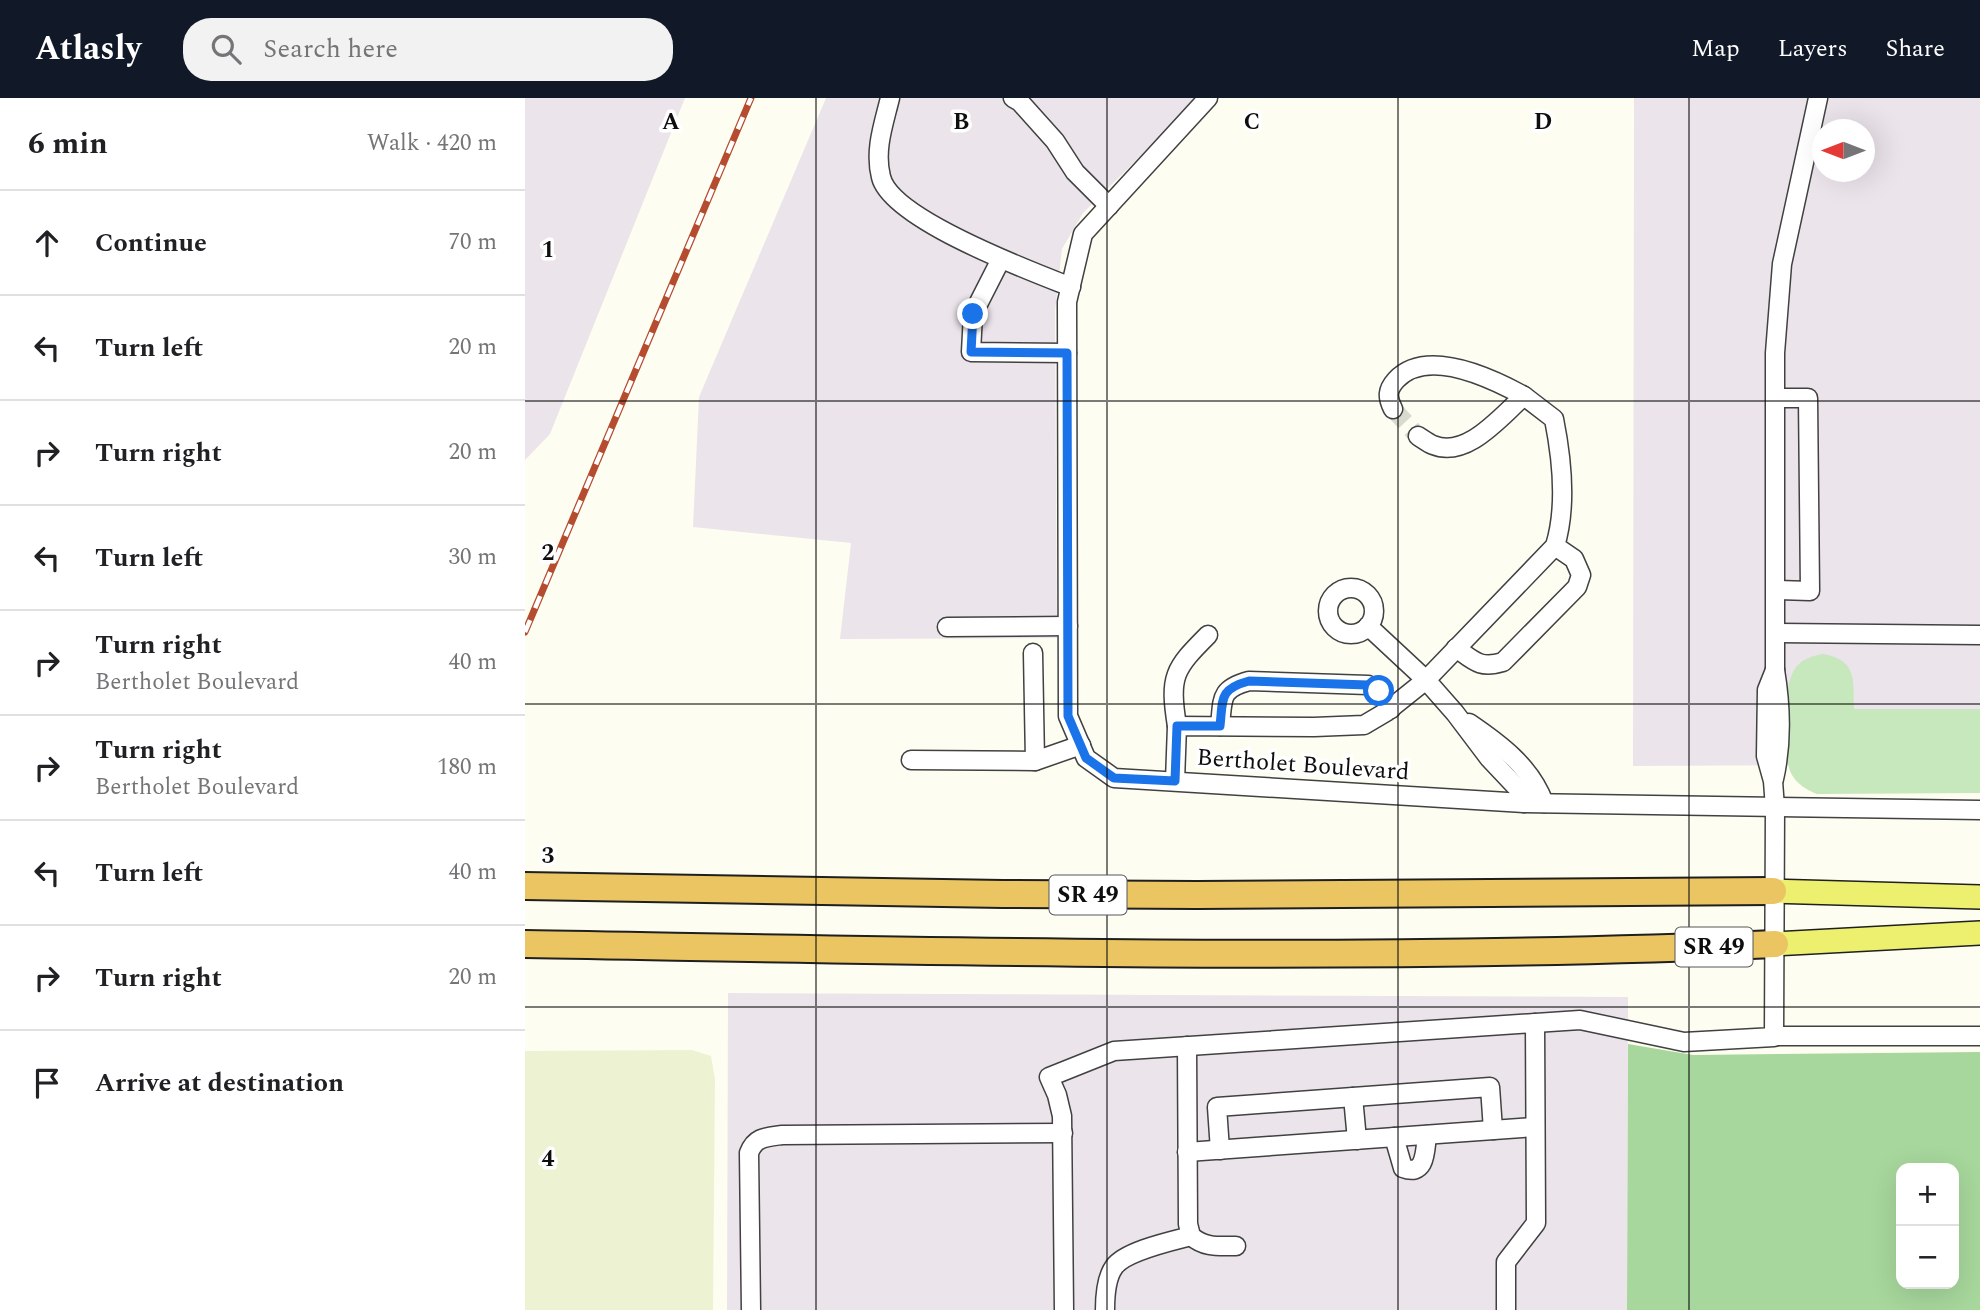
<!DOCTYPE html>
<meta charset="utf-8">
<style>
:root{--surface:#fff;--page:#f2f2f2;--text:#202124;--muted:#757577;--line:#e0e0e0;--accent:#111827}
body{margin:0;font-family:Spectral,serif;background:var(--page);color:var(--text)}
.controls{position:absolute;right:21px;bottom:21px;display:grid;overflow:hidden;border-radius:14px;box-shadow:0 7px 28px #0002}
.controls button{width:63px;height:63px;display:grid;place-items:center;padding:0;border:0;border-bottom:2px solid var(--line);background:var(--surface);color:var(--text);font:35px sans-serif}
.compass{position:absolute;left:1287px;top:21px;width:63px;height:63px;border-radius:50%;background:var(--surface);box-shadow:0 7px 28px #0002;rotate:270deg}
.stop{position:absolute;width:21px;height:21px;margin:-16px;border:5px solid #1a73e8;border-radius:50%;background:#fff}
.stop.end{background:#1a73e8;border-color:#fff;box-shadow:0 2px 7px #0008}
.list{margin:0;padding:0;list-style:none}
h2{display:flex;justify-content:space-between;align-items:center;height:91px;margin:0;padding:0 28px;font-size:30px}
h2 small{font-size:23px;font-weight:400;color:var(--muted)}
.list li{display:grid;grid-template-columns:46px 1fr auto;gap:21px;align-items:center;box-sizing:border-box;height:105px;padding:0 28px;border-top:2px solid var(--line)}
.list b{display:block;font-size:26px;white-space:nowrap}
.list p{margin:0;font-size:23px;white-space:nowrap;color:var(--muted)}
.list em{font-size:23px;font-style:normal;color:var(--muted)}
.icon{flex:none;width:38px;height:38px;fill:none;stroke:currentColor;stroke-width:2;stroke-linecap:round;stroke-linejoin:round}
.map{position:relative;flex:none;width:1455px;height:1212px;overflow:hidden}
header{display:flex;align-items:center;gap:42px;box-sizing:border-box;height:98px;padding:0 35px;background:var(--accent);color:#fff}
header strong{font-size:33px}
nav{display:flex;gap:38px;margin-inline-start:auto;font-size:24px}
.search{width:490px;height:63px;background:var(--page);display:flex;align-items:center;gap:18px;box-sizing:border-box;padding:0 24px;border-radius:28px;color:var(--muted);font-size:26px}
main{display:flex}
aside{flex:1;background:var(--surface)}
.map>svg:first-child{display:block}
.industrial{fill:#ece4eb;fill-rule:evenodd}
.farmland{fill:#edf3d2}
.green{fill:#c7e7bc}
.forest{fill:#a7d79c;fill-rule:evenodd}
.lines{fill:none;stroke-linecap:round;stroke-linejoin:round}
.minor-tunnel{stroke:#d9dacf;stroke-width:18;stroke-dasharray:18 9;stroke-linecap:butt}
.minor-casing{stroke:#414141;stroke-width:21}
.major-casing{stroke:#1f1f1f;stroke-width:26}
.highway-casing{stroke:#1f1f1f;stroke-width:30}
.minor{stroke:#fff;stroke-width:18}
.major{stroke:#edf06f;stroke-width:23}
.highway{stroke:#ebc562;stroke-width:26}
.rail-casing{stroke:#b64c2f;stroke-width:7}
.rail{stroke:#fff;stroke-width:4.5;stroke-dasharray:13;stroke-linecap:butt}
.route{stroke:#1a73e8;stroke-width:9}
.grid{fill:none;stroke:#0e0e0e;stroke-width:2;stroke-opacity:0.55}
.labels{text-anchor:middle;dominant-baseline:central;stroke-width:7;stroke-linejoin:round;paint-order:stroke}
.shield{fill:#fff;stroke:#565656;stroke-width:2}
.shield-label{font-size:23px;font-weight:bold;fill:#0e0e0e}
.street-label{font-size:24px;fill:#0e0e0e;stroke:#fff}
.grid-label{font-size:23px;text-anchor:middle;font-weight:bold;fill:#0e0e0e;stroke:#fff;stroke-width:7;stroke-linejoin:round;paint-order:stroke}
</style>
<header>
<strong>Atlasly</strong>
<div class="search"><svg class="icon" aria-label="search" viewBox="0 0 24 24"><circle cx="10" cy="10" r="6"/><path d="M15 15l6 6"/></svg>Search here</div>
<nav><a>Map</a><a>Layers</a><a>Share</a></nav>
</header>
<main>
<aside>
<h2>6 min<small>Walk · 420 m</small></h2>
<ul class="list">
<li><svg class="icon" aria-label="ahead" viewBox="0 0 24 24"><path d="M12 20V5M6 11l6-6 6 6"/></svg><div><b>Continue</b></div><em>70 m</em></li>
<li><svg class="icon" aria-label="left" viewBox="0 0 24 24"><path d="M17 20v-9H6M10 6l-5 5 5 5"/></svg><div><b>Turn left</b></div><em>20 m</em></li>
<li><svg class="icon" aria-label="right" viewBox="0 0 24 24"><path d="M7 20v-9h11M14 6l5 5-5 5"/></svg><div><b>Turn right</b></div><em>20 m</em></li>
<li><svg class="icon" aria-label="left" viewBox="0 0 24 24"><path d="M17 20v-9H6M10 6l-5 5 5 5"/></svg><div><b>Turn left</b></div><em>30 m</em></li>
<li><svg class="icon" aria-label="right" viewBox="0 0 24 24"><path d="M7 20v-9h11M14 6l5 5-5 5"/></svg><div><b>Turn right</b><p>Bertholet Boulevard</p></div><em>40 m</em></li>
<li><svg class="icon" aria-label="right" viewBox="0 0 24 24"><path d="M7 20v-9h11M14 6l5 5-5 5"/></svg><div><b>Turn right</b><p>Bertholet Boulevard</p></div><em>180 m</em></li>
<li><svg class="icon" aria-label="left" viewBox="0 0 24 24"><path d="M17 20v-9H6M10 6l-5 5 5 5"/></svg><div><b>Turn left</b></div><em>40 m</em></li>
<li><svg class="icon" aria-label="right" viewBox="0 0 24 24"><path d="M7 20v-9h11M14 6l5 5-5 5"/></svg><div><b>Turn right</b></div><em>20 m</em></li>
<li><svg class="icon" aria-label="arrive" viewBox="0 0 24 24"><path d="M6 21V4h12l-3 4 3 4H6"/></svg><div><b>Arrive at destination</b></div></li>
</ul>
</aside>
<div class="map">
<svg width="1455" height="1212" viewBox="0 0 1455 1212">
<rect width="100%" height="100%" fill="#fdfef1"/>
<g class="industrial">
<path d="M 0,0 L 160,0 L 25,336 L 0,362 Z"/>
<path d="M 301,0 L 674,0 L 558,115 L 537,151 L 530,213 L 532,540 L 315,541 L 326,445 L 168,429 L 174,299 Z"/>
<path d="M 1109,0 L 1455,0 L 1455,666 L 1108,668 ZM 1297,32 L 1339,32 L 1339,74 L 1297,74 Z"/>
<path d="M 203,895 L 1103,899 L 1102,1212 L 202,1212 Z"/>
</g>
<path class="farmland" d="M 167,952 L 186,958 L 190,981 L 188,1212 L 0,1212 L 0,953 Z"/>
<path class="green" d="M 1298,556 C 1333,562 1328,583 1329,611 L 1455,611 L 1455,695 L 1292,696 C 1282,692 1273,687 1267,677 C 1256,658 1256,583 1273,567 C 1280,560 1288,558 1298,556 Z"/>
<path class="forest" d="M 1103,946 L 1168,957 L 1455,954 L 1455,1212 L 1102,1212 ZM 1376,1070 L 1429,1070 L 1429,1186 L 1376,1186 Z"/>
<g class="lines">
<path class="minor-tunnel" d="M 868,311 L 893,338"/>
<defs>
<g id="minor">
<path d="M 365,0 C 359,25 349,52 356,79 C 366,121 505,173 546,189"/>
<path d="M 488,0 L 495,4 L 530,43 L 550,74 L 584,108"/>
<path d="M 683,0 L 558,136 L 542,204 L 543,618 L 561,660 L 589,680 L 999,705 L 1455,712"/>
<path d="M 476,161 L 448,216 L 446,254 L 542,255"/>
<path d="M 999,298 L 1029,321 C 1037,361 1042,409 1030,448 L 901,582 L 930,615 L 964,660 L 998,696 L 999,705"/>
<path d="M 1252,300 L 1283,300 L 1285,493 L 1252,492"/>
<path d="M 868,311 C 862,299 862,292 871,282 C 902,249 966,280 999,298 C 976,318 942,361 908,347 C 903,345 898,341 893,338"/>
<circle cx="826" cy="513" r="23"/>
<path d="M 422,529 L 543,528"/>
<path d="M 1251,535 L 1455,537"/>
<path d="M 931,550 C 949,563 955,571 978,564 L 1052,489 L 1056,477 L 1049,461 L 1030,448"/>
<path d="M 508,555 L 510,663"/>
<path d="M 944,625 C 975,646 1006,669 1019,705"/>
<path d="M 652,628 C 644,578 649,571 683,537"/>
<path d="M 695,628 C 698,601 694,591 724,583 L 843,587 L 854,593 L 866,611"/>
<path d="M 386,662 L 510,663 L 556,647"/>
<path d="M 1249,681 C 1257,646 1256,608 1250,572 L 1250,255 L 1257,166 L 1293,0"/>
<path d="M 650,683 L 652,628 L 789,629 L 839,627 L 861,614 L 901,582 L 843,528"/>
<path d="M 1249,938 L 1455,938"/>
<path d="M 828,999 L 832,1042"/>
<path d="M 869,1039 L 878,1070 C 901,1079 900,1053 902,1037"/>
<path d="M 695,1052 L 692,1009 L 965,989 L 968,1032"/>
<path d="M 662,1054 L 1010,1029"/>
<path d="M 666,1138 C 680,1150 693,1148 711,1148"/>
<path d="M 226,1212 L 224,1055 C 230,1039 241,1039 257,1037 L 538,1035"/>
<path d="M 539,1212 L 537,1018 L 532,997 L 524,979 L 589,953 L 1055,922 L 1159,944 L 1249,939 L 1250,710 L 1248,683 L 1241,658 L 1242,592 L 1250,572"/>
<path d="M 580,1212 C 580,1199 581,1180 589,1169 C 600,1153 647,1143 666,1138 L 663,1126 L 662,948"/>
<path d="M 981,1212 L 981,1164 L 1011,1125 L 1010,925"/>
</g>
<g id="major">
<path d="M 1248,793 L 1455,799"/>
<path d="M 1250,846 L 1455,835"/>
</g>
<g id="highway">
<path d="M 0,788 L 478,796 L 672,797 L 1248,793"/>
<path d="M 0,846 C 416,853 834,864 1250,846"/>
</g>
</defs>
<use href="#minor" class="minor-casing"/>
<use href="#major" class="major-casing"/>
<use href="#highway" class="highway-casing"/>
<use href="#minor" class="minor"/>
<use href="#major" class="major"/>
<use href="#highway" class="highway"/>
<defs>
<path id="rail" d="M 0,534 L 226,0"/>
</defs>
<use href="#rail" class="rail-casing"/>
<use href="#rail" class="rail"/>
</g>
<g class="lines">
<path class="route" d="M 448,216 L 446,254 L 542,255 L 543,618 L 561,660 L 589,680 L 650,683 L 652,628 L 695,628 C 698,601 694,591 724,583 L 843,587 L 854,593"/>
</g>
<path class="grid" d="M 291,0 L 291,1212M 582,0 L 582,1212M 873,0 L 873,1212M 1164,0 L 1164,1212M 0,303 L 1455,303M 0,606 L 1455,606M 0,909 L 1455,909"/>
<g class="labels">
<g class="shield">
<rect x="524.5" y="777.5" width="77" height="39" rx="5"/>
<rect x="1150.5" y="829.5" width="77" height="39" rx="5"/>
</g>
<g class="shield-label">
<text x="563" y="797">SR 49</text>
<text x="1189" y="849">SR 49</text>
</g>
<g class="street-label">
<text transform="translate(778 667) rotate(4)">Bertholet Boulevard</text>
</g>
</g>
<g class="grid-label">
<text x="146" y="31">A</text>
<text x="436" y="31">B</text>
<text x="727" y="31">C</text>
<text x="1018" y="31">D</text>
<text x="23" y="159">1</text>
<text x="23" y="462">2</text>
<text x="23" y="765">3</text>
<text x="23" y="1068">4</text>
</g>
</svg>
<div class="controls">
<button>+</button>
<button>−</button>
</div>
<svg class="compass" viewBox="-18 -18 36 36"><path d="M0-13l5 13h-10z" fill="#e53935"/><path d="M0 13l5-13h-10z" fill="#757577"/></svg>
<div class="stop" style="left:854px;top:593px"></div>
<div class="stop end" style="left:448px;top:216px"></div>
</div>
</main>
